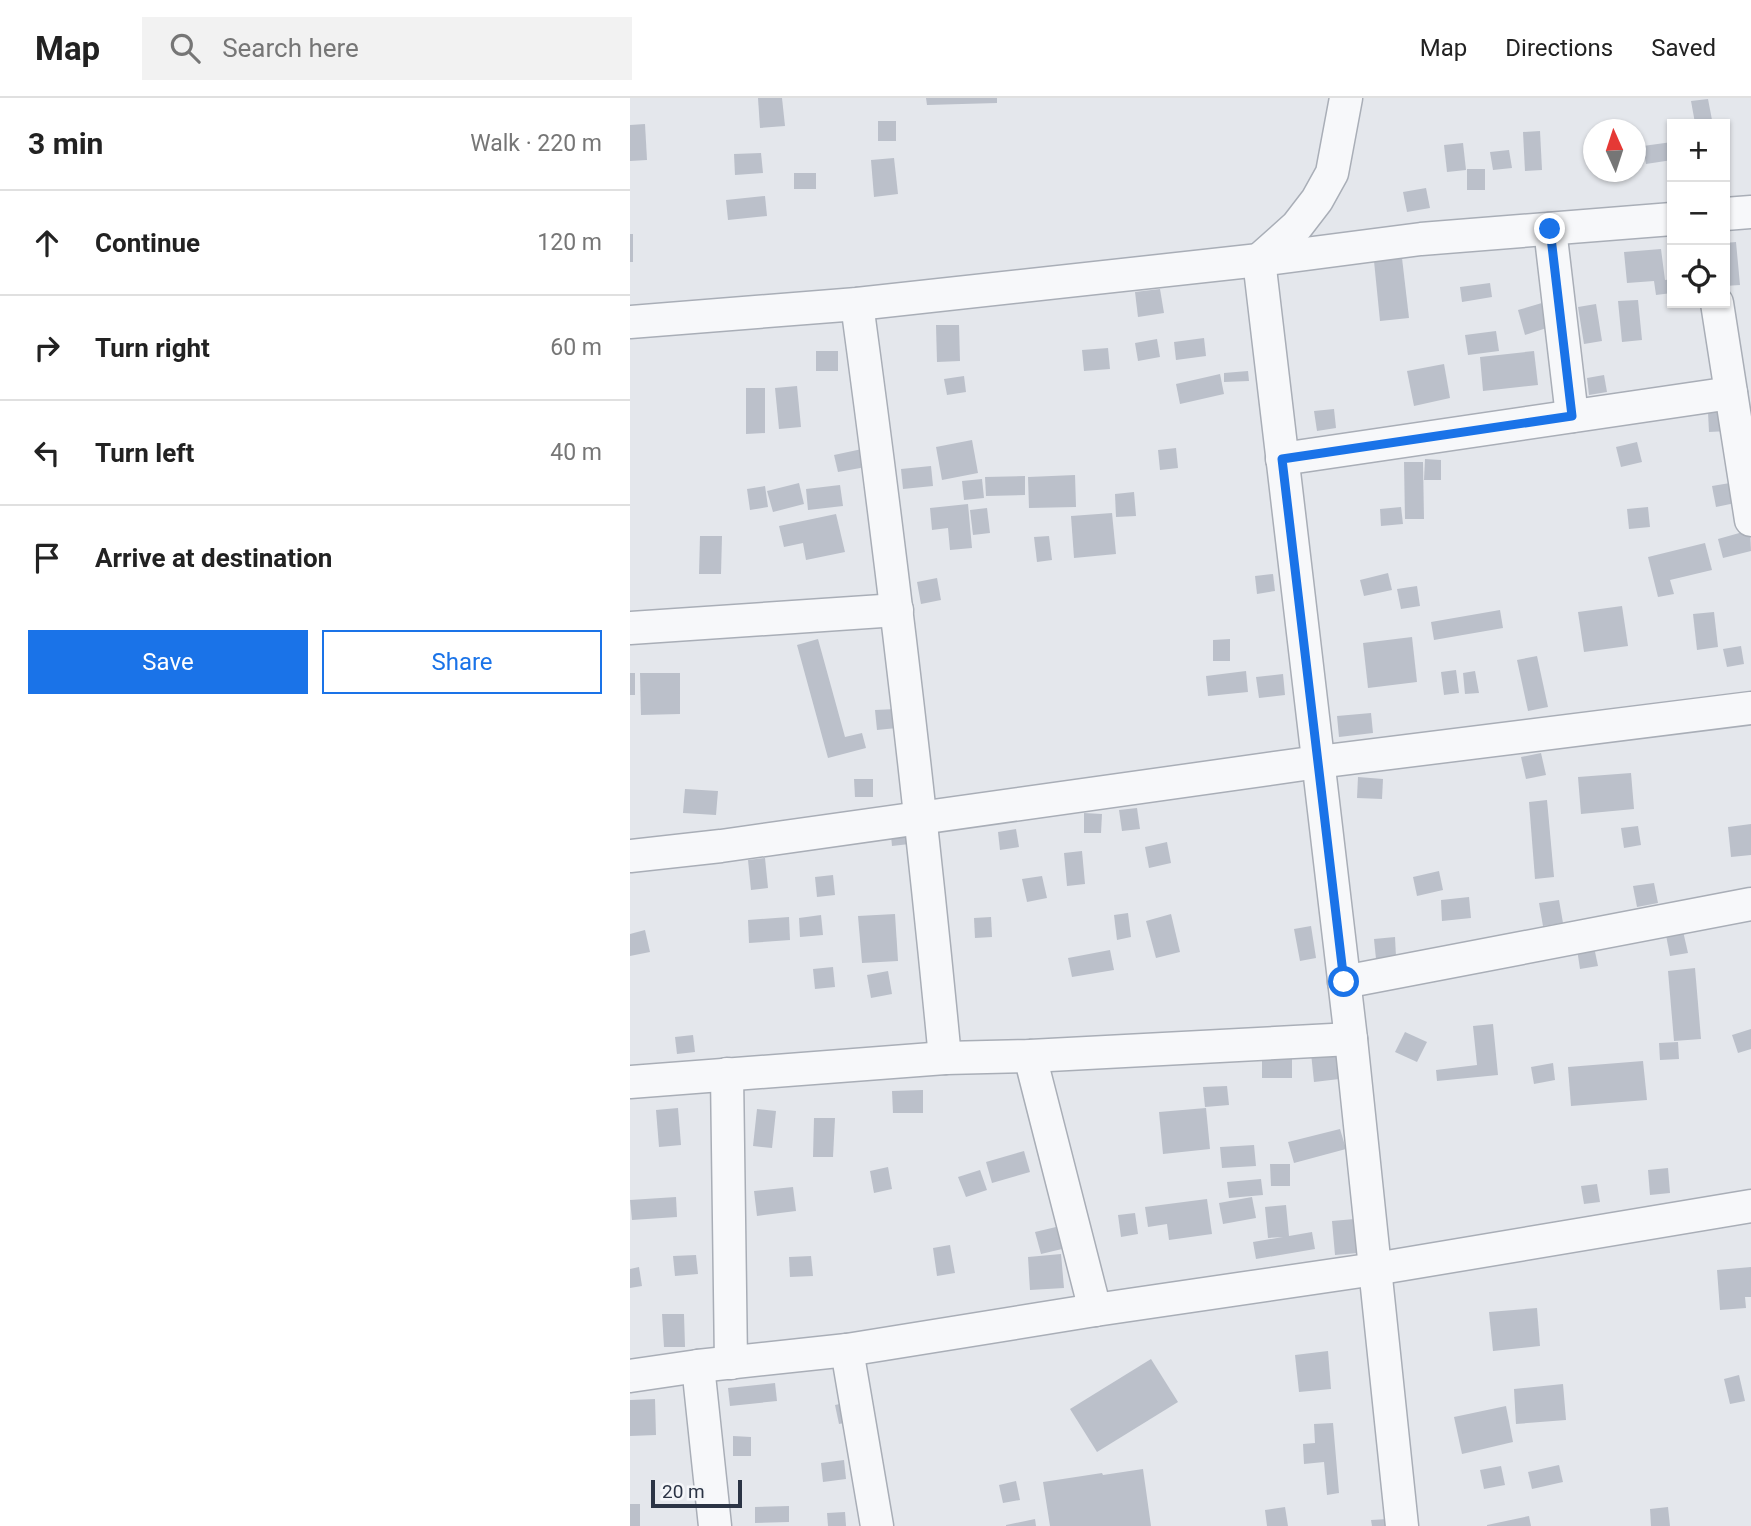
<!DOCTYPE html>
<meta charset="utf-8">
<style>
:root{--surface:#fff;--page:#f2f2f2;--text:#222;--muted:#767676;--line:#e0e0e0;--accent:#1a73e8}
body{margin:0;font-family:Roboto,sans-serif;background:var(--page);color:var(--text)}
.controls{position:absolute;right:21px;top:21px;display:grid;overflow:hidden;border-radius:0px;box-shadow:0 2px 5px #0004}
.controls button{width:63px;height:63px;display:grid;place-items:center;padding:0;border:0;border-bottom:2px solid var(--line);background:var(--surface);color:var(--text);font:35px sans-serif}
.compass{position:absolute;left:953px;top:21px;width:63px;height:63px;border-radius:50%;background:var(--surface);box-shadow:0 2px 5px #0004;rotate:357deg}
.scale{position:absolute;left:21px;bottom:18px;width:91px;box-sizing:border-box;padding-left:7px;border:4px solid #2b3445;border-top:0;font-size:19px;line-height:24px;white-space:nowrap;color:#2b3445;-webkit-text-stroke:5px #f4f6f9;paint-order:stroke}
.stop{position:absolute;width:21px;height:21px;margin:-16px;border:5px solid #1a73e8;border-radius:50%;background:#fff}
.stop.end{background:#1a73e8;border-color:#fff;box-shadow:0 2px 7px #0008}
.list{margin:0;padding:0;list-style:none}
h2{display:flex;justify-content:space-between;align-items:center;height:91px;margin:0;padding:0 28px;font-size:30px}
h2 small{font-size:23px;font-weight:400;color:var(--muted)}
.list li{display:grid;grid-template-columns:46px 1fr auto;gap:21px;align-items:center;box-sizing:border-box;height:105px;padding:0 28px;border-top:2px solid var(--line)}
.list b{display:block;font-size:26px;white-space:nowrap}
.list em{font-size:23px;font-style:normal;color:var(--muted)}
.actions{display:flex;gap:14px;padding:21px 28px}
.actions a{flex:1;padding:16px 0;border:2px solid var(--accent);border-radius:0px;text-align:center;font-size:24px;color:var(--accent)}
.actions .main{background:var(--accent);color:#fff}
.icon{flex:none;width:38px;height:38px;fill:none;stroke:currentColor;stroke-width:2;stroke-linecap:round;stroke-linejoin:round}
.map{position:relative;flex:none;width:1121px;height:1428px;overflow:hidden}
header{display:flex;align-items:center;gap:42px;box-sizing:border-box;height:98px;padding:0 35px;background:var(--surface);border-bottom:2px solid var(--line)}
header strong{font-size:33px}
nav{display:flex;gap:38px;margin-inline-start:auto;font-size:24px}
.search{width:490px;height:63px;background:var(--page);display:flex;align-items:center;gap:18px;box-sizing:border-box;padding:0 24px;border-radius:0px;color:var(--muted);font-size:26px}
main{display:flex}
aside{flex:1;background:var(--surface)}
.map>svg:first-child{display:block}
.building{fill:#bbc0ca}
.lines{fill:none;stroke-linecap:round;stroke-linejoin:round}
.street-casing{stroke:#a9aeb7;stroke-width:35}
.street{stroke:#f7f8fa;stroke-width:32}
.route{stroke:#1a73e8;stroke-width:9}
</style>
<header>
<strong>Map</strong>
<div class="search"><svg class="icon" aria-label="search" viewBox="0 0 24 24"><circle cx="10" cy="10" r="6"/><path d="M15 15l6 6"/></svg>Search here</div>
<nav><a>Map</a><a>Directions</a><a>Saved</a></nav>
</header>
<main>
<aside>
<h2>3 min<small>Walk · 220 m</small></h2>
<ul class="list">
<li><svg class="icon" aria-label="ahead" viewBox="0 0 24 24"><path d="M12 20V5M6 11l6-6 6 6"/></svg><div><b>Continue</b></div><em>120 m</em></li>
<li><svg class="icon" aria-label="right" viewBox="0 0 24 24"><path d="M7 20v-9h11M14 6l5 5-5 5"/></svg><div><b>Turn right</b></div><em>60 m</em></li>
<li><svg class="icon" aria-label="left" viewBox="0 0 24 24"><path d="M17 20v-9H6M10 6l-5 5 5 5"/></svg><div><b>Turn left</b></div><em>40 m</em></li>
<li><svg class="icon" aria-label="arrive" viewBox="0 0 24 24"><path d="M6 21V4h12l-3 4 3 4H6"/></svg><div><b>Arrive at destination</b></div></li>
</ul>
<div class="actions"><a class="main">Save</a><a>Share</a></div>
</aside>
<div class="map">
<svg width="1121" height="1428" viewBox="0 0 1121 1428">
<rect width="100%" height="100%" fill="#e4e7ec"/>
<g class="building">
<path d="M 128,0 L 152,0 L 155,28 L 130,30 Z"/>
<path d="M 296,0 L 367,0 L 367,5 L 297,7 Z"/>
<path d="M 1078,1 L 1082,22 L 1065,25 L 1061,3 Z"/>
<rect x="248" y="23" width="18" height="20"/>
<path d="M 15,26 L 17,62 L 0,63 L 0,27 Z"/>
<path d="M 910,33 L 912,72 L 895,73 L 893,34 Z"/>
<path d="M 1042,44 L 1042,62 L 1016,66 L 1013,48 Z"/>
<path d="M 833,45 L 836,72 L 817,74 L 814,47 Z"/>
<path d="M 879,52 L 882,70 L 863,72 L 860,54 Z"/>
<path d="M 131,55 L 133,75 L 105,77 L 104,56 Z"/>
<path d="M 264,60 L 268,96 L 244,99 L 241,62 Z"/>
<rect x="837" y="71" width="18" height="21"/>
<rect x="164" y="75" width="22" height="16"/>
<path d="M 796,90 L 800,110 L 777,114 L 773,94 Z"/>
<path d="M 135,98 L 137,118 L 98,122 L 96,102 Z"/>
<rect x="0" y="136" width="3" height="28"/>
<path d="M 1106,144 L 1110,187 L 1095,188 L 1095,145 Z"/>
<path d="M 1031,151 L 1035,182 L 1042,181 L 1042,195 L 1026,197 L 1024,183 L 997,185 L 994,154 Z"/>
<path d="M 772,160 L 779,220 L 750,223 L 744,163 Z"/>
<path d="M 860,185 L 862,199 L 832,204 L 830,189 Z"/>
<path d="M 530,191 L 534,215 L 508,219 L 505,194 Z"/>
<path d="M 922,202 L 929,226 L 895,237 L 888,212 Z"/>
<path d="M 1008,202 L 1012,242 L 992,244 L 988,203 Z"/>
<path d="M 966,206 L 972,243 L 954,246 L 948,209 Z"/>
<path d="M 306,227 L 329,227 L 330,263 L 307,264 Z"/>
<path d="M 866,233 L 869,253 L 838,257 L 835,237 Z"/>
<path d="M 574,240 L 576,258 L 546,262 L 544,244 Z"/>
<path d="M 527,241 L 530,259 L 508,263 L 505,245 Z"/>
<path d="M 478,250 L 480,271 L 454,273 L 452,252 Z"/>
<rect x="186" y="253" width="22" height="20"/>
<path d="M 904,253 L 908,287 L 853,293 L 850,259 Z"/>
<path d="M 814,266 L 820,300 L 784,308 L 777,273 Z"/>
<path d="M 618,273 L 619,283 L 594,284 L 594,275 Z"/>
<path d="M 590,276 L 594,296 L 550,306 L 546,286 Z"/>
<path d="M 974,277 L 977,294 L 959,297 L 957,280 Z"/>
<path d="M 334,278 L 336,294 L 317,297 L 314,281 Z"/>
<path d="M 167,288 L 171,329 L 149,331 L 145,290 Z"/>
<path d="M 116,290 L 135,290 L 135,335 L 116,336 Z"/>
<path d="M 704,311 L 706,330 L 687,333 L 684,313 Z"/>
<path d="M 1078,314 L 1098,314 L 1098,333 L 1079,334 Z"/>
<path d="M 342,342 L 348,375 L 312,382 L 306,349 Z"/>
<path d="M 1007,344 L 1012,364 L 991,369 L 986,349 Z"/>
<path d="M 546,350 L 548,370 L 530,372 L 528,352 Z"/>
<path d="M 232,351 L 236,369 L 208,374 L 204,357 Z"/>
<path d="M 795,361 L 811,362 L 811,382 L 794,382 Z"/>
<path d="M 774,364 L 793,364 L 794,421 L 775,421 Z"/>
<path d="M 301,368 L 303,388 L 273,391 L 271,371 Z"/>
<path d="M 445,377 L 446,409 L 399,410 L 398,379 Z"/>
<path d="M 395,378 L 395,397 L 356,398 L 355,379 Z"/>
<path d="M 352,381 L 354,400 L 334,402 L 332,383 Z"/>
<path d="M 1106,384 L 1110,404 L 1086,409 L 1082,388 Z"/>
<path d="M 169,385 L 174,406 L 143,414 L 137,393 Z"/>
<path d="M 210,387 L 213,408 L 178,412 L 176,391 Z"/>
<path d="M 135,388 L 138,409 L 120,412 L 117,391 Z"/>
<path d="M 504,394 L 506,418 L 486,419 L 485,396 Z"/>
<path d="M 338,406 L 342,450 L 320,452 L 318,430 L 302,432 L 300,410 Z"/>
<path d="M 771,409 L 773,426 L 751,428 L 750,411 Z"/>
<path d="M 1018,409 L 1020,429 L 999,431 L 997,411 Z"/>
<path d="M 357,410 L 360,435 L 343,437 L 340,412 Z"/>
<path d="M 482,415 L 486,456 L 444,460 L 441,418 Z"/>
<path d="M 206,416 L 215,454 L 176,462 L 173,445 L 154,449 L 149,428 Z"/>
<path d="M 1120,432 L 1121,453 L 1093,460 L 1088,441 Z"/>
<path d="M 70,438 L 92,438 L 91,476 L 69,476 Z"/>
<path d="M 419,438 L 422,462 L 407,464 L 404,439 Z"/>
<path d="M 1075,445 L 1082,472 L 1040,482 L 1044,496 L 1028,499 L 1018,459 Z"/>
<path d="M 758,475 L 762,492 L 734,498 L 730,482 Z"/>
<path d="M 643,476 L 645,493 L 627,496 L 625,478 Z"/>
<path d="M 307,480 L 311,502 L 291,506 L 287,484 Z"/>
<path d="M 787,488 L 790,508 L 771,511 L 767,491 Z"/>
<path d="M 992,508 L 998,548 L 954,554 L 948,514 Z"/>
<path d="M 870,512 L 873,530 L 804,542 L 801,524 Z"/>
<path d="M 1084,514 L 1088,549 L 1067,552 L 1063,516 Z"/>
<path d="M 782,539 L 787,584 L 738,590 L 733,545 Z"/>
<path d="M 188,541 L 215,639 L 232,635 L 236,650 L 198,660 L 167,547 Z"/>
<path d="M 600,541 L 600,563 L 583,563 L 583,542 Z"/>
<path d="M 1111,548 L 1114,566 L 1097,569 L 1093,551 Z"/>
<path d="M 907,558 L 918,609 L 898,613 L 887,562 Z"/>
<path d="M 826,572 L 829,595 L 814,597 L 811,574 Z"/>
<path d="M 616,573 L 618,594 L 578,598 L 576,578 Z"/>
<path d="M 845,573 L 849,595 L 835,596 L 833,575 Z"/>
<rect x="0" y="575" width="5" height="22"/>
<path d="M 10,575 L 50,575 L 50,616 L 11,617 Z"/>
<path d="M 653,576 L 655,597 L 629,600 L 626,579 Z"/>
<path d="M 266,611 L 267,630 L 247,632 L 245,612 Z"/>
<path d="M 741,615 L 743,635 L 709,639 L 707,618 Z"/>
<path d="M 911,655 L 916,677 L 896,681 L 891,659 Z"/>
<path d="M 1001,675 L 1004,711 L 951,716 L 948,679 Z"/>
<path d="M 728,679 L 753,681 L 752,701 L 727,700 Z"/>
<path d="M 224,681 L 243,681 L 243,699 L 225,699 Z"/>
<path d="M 55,691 L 88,693 L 86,717 L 53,715 Z"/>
<path d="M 917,702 L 924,779 L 905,781 L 899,704 Z"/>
<path d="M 507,710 L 510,731 L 492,733 L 489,712 Z"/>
<path d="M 454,715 L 472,716 L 471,735 L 454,735 Z"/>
<path d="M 286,725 L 288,745 L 262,748 L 260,728 Z"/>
<path d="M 1121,726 L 1121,757 L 1101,759 L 1098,729 Z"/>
<path d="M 1008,728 L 1011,747 L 994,750 L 991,730 Z"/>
<path d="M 386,731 L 389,749 L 370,752 L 368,734 Z"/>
<path d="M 537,744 L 541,765 L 519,770 L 515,749 Z"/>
<path d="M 452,753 L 455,786 L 437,788 L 434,755 Z"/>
<path d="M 135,760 L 138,790 L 121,792 L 118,762 Z"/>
<path d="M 809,773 L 813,792 L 787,798 L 783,779 Z"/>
<path d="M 203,777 L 205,797 L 187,799 L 185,779 Z"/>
<path d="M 412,778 L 417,800 L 397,804 L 392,781 Z"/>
<path d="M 1024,785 L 1028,805 L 1007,809 L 1003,788 Z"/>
<path d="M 839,799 L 841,820 L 812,823 L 811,802 Z"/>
<path d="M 929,802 L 933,825 L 913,828 L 909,805 Z"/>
<path d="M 498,815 L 501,839 L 487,842 L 484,817 Z"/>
<path d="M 265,816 L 268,863 L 232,865 L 228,818 Z"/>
<path d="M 541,816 L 550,854 L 526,860 L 516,823 Z"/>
<path d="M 191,817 L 193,837 L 170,839 L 169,820 Z"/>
<path d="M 159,819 L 160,842 L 119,845 L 118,822 Z"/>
<path d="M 361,819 L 362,839 L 345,840 L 344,820 Z"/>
<path d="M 681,828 L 686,860 L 670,863 L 664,831 Z"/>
<path d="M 15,832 L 20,854 L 0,858 L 0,836 Z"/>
<path d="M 1053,833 L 1058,855 L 1040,858 L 1036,837 Z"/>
<path d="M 765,839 L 766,859 L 746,861 L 744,841 Z"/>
<path d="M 964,849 L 968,868 L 950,871 L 947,851 Z"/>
<path d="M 480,852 L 484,872 L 442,879 L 438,860 Z"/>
<path d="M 203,869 L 205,889 L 185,891 L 183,871 Z"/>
<path d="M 1065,870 L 1071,941 L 1044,943 L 1038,873 Z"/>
<path d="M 258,873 L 262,896 L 241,900 L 237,877 Z"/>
<path d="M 863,926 L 868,977 L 807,983 L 806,972 L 847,967 L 843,928 Z"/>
<path d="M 1121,931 L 1121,951 L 1108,955 L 1102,937 Z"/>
<path d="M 775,934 L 797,944 L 787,964 L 765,954 Z"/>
<path d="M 63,937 L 65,954 L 47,956 L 45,939 Z"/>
<path d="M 1048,944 L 1049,961 L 1030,962 L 1029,945 Z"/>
<path d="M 716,952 L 718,980 L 684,984 L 681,955 Z"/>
<rect x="632" y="959" width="30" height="21"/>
<path d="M 1013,963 L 1017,1002 L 941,1008 L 938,969 Z"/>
<path d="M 923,965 L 925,982 L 904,986 L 901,969 Z"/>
<path d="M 597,988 L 599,1007 L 575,1009 L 573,989 Z"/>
<path d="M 293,992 L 293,1015 L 263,1015 L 262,993 Z"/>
<path d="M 48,1010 L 51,1047 L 29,1049 L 26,1012 Z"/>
<path d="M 576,1010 L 580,1051 L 533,1056 L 529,1014 Z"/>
<path d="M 127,1011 L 146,1013 L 142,1050 L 123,1048 Z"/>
<path d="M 184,1020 L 205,1020 L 203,1059 L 183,1059 Z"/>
<path d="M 710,1031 L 716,1051 L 664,1065 L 658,1044 Z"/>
<path d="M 624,1047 L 626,1068 L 592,1070 L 590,1049 Z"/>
<path d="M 394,1053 L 400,1074 L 362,1085 L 356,1064 Z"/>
<path d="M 640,1066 L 660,1066 L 660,1088 L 641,1088 Z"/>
<path d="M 258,1069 L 262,1091 L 244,1095 L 240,1073 Z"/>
<path d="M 1038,1070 L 1040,1095 L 1020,1097 L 1018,1072 Z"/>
<path d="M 350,1072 L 357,1092 L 336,1099 L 328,1079 Z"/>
<path d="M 631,1081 L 633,1097 L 599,1100 L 597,1084 Z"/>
<path d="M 967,1086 L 970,1104 L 954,1106 L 951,1088 Z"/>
<path d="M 163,1089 L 166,1113 L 127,1118 L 124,1093 Z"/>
<path d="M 46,1099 L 47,1119 L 2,1122 L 0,1102 Z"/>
<path d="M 622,1099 L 626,1120 L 593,1126 L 589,1105 Z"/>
<path d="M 577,1101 L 582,1136 L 539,1142 L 537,1126 L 518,1129 L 515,1109 Z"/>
<path d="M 656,1107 L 659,1138 L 682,1134 L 685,1151 L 626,1161 L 623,1144 L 653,1139 L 638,1140 L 635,1109 Z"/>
<path d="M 505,1115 L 508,1136 L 491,1139 L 488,1117 Z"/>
<path d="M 736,1120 L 739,1154 L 705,1157 L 702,1123 Z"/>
<path d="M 426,1129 L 432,1151 L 411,1156 L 405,1134 Z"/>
<path d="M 320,1147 L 325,1175 L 307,1178 L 303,1150 Z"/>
<path d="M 431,1156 L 434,1190 L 400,1192 L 398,1159 Z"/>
<path d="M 66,1157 L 68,1176 L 45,1178 L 43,1158 Z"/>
<path d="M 181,1158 L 183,1178 L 160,1179 L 159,1159 Z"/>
<path d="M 9,1169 L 12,1188 L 0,1190 L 0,1171 Z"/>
<path d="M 1121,1169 L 1121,1199 L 1115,1199 L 1116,1210 L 1090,1212 L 1087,1172 Z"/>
<path d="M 907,1210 L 910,1248 L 863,1253 L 859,1214 Z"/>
<path d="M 32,1216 L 54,1216 L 55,1249 L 34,1249 Z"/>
<path d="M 698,1253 L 701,1291 L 669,1294 L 665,1257 Z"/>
<path d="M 521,1261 L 548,1304 L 467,1354 L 440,1311 Z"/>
<path d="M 1109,1277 L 1115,1303 L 1100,1306 L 1094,1281 Z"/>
<path d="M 145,1285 L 147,1303 L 100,1308 L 98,1290 Z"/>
<path d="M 933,1286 L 936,1322 L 886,1326 L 884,1291 Z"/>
<path d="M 25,1301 L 26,1337 L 0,1338 L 0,1302 Z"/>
<path d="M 224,1303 L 228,1322 L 209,1326 L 205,1307 Z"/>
<path d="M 876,1308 L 883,1344 L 832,1356 L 824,1319 Z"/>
<path d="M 703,1325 L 709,1395 L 697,1397 L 694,1364 L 674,1366 L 673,1346 L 685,1345 L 684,1326 Z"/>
<path d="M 103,1338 L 121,1339 L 121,1358 L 103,1358 Z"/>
<path d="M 214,1362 L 216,1381 L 193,1384 L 191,1365 Z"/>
<path d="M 929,1367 L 933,1384 L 902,1391 L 898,1374 Z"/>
<path d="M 871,1368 L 875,1387 L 854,1391 L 850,1372 Z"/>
<path d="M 513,1371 L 521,1428 L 420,1428 L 413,1384 L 472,1375 L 473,1377 Z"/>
<path d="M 386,1383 L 390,1402 L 373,1405 L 369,1387 Z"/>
<rect x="0" y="1406" width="10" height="22"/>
<path d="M 159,1408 L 159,1424 L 125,1425 L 125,1409 Z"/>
<path d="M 655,1409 L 658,1428 L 637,1428 L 635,1412 Z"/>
<path d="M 1038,1409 L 1040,1428 L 1021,1428 L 1020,1411 Z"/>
<path d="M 215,1414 L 216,1428 L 198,1428 L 197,1415 Z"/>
<path d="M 899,1418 L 901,1428 L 857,1428 L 857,1427 Z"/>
<path d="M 405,1421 L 406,1428 L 376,1428 L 376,1427 Z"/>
<path d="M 758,1421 L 759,1428 L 742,1428 L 741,1422 Z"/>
</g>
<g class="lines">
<defs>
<g id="street">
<path d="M 716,0 L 702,75 L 687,102 L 667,128 L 629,162 L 721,941 L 772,1428"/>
<path d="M 1095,116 L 1121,114"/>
<path d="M 920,131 L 942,318"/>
<path d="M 1087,205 L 1121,422"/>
<path d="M 227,206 C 261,457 291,708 315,960"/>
<path d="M 0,224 L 227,206 L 629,162 L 791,141 L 1042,121"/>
<path d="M 652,361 L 1101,295"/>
<path d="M 0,530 L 267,512"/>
<path d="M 0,758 L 91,748 L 688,664 L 1121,610"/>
<path d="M 714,884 L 1121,806"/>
<path d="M 400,958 L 465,1212"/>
<path d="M 97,976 L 101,1265"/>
<path d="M 0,984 L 315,960 L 400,958 L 721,941"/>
<path d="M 217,1252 L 247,1428"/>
<path d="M 68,1268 L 85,1428"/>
<path d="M 0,1278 L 68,1268 L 217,1252 L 465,1212 L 745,1171 L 1121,1108"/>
</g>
</defs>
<use href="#street" class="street-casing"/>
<use href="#street" class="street"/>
</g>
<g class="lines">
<path class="route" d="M 714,884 L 652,361 L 942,318 L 920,131"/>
</g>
</svg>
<div class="controls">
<button>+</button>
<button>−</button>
<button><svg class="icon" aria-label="locate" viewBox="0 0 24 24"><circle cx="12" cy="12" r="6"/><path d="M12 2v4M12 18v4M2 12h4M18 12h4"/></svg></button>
</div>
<svg class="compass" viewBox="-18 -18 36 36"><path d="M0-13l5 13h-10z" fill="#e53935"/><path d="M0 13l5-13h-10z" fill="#767676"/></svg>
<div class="scale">20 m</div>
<div class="stop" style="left:714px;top:884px"></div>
<div class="stop end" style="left:920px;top:131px"></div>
</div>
</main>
